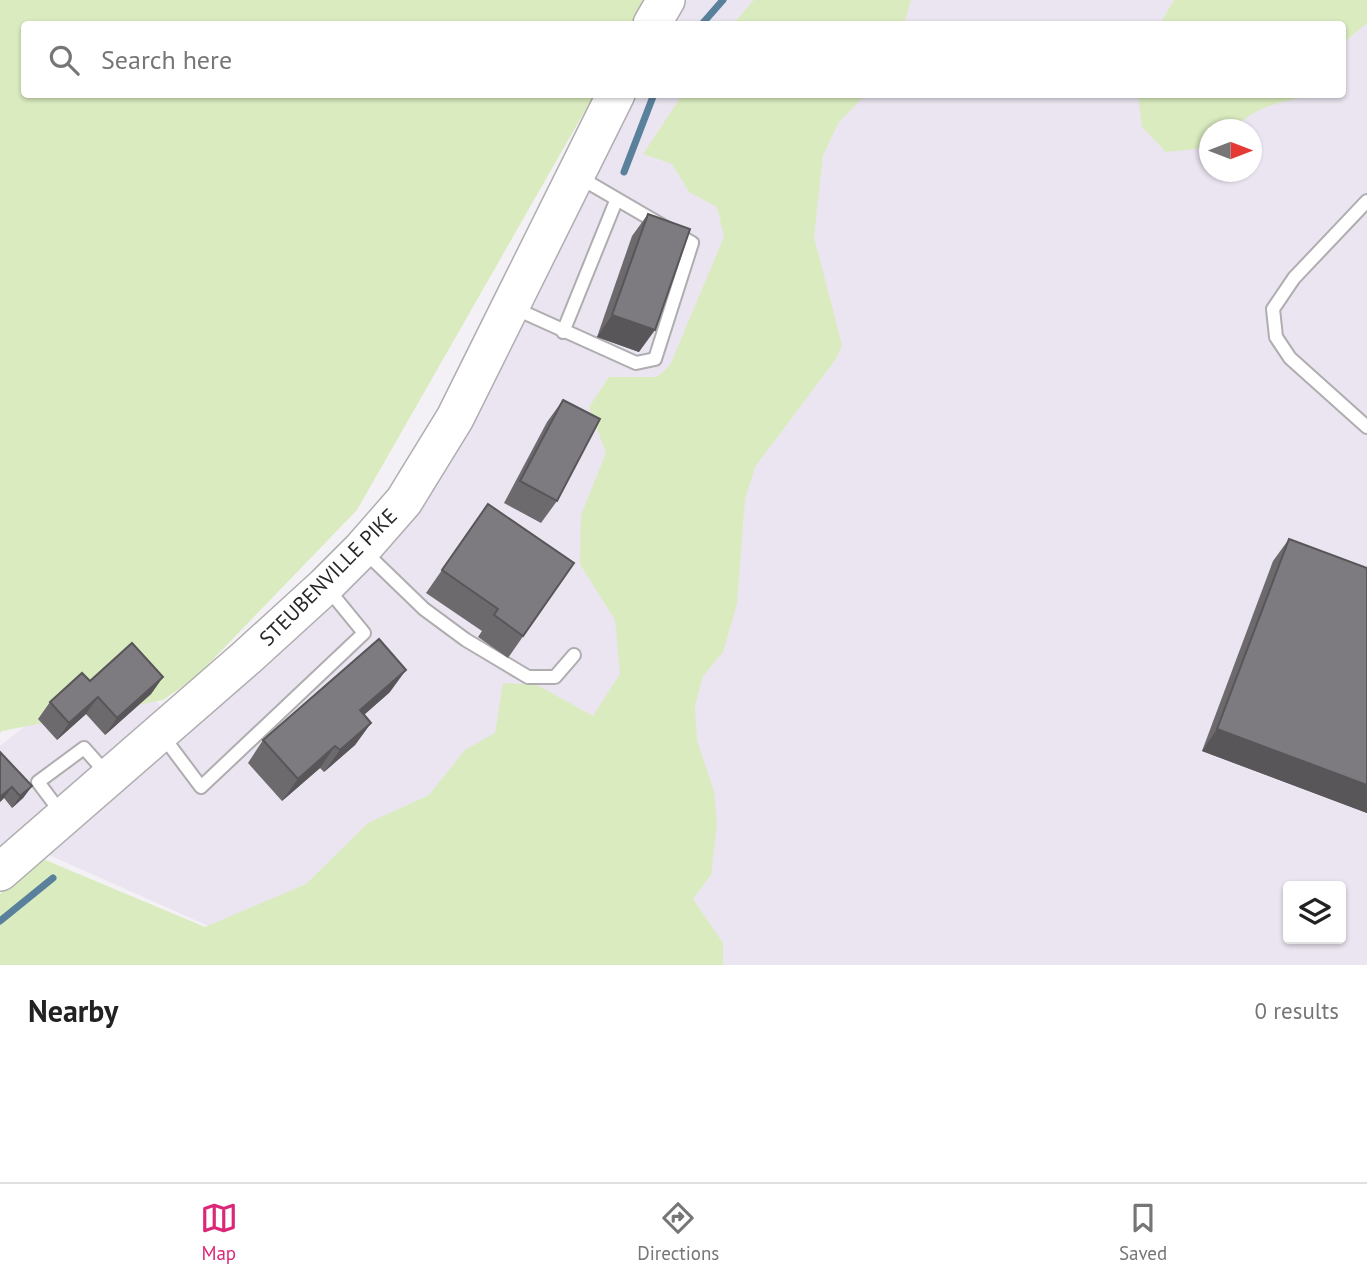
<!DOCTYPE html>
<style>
:root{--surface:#fff;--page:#f2f2f2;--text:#222;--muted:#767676;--line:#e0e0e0;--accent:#db2777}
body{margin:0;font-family:"PT Sans",sans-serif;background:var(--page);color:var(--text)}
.controls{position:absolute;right:21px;bottom:21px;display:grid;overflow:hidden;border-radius:7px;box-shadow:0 2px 5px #0004}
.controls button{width:63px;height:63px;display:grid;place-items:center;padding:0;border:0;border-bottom:2px solid var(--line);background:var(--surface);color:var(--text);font:35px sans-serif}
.compass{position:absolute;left:1199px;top:119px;width:63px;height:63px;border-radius:50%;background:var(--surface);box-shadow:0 2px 5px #0004;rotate:90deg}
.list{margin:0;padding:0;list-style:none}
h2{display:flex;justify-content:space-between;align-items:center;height:91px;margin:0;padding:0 28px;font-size:30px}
h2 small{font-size:23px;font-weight:400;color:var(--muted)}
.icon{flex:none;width:38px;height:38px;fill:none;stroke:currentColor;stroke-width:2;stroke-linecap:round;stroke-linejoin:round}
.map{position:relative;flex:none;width:1367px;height:965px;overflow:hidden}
.search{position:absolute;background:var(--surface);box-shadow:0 2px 5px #0004;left:21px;right:21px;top:21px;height:77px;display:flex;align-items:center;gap:18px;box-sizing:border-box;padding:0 24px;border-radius:7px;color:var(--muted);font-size:26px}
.sheet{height:217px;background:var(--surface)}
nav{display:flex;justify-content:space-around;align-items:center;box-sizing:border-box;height:98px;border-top:2px solid var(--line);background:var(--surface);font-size:19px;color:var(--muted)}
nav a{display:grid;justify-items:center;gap:4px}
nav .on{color:var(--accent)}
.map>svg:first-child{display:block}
.built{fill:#eae5f0;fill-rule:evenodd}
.green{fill:#daecbf}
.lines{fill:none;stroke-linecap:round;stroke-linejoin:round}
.stream{stroke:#5a819b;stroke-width:7}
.service-casing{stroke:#afadb0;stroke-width:16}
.secondary-casing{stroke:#afadb0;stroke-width:40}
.service{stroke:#fff;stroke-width:12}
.secondary{stroke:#fff;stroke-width:37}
.wall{fill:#6c6a6d}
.shaded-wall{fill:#585659}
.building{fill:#7d7b7f;stroke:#585659;stroke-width:2}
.labels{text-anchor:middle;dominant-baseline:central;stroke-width:6;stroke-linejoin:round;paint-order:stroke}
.street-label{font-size:21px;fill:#282728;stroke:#fff}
</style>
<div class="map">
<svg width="1367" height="965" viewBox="0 0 1367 965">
<rect width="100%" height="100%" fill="#f3f1f5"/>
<g class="built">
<path d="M 666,0 L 1367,0 L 1367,965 L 296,965 L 29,846 L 362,549 L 616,95 L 1342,94 L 1342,24 L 652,24 ZM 1210,130 L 1252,130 L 1252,172 L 1210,172 ZM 1288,886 L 1341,886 L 1341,939 L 1288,939 Z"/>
<path d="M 115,655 L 163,709 L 0,850 L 0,746 Z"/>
</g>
<g class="green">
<path d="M 0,0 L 648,0 L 634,24 L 24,24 L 24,94 L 594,95 L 357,510 L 195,678 L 163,700 L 2,731 L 0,733 Z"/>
<path d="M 754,0 L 911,0 L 904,24 L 733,24 Z"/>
<path d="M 1174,0 L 1367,0 L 1367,23 L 1343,43 L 1342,24 L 1160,24 Z"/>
<path d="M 1138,94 L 1306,94 L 1306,95 L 1303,97 C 1276,103 1253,108 1233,129 L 1210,130 L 1209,144 L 1195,149 L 1166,152 L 1142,127 Z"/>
<path d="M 682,95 L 865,95 L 839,122 L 823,155 L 814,237 L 842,345 L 836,359 L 755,467 L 745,499 L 737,604 L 723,652 L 703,676 L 695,705 L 697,741 L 714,791 L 717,824 L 711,875 L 693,899 L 723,943 L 723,965 L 0,965 L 0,894 L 43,859 L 205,927 L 306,884 L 368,823 L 429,795 L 465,750 L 495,733 L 503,683 L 537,685 L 593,716 L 620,674 L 615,620 L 580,564 L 581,515 L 606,453 L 589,407 L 609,377 L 657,377 L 670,365 L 724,237 L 717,207 L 689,192 L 672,164 L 643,154 Z"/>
</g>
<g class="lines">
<g class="stream">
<path d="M 702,24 L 723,0"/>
<path d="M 624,172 L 654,94"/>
<path d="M 0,921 L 53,878"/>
</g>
<defs>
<g id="service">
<path d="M 1367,201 L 1294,278 L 1273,309 L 1276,337 L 1290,358 L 1367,427"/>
<path d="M 514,308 L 636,363 L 655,359 L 692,243 L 579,177"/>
<path d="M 563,332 L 616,201"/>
<path d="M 365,552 L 424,609 L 466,640 L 528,677 L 555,677 L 574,655"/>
<path d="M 162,735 L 201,787 L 364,633 L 328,589"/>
<path d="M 62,814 L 38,782 L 84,748 L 108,775"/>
</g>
<g id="secondary">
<path d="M 652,24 L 666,0"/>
<path d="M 0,872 L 246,658 L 325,586 L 362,549 L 404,501 L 455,418 L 616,94"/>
</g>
</defs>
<use href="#service" class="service-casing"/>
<use href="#secondary" class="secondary-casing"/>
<use href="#service" class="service"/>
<use href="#secondary" class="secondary"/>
</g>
<g class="wall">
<path d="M 648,214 L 639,352 L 597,337 L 632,236 Z"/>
<path d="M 563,400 L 557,501 L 541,523 L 504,503 L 547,422 Z"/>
<path d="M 488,504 L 574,563 L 508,658 L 478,637 L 482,631 L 426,593 Z"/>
<path d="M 1289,539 L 1367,568 L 1367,813 L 1202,751 L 1273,561 Z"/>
<path d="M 163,677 L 151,694 L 105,735 L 86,714 L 57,740 L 38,719 L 50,702 L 90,681 Z"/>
<path d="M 390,692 L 364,715 L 371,723 L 355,745 L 324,772 L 320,768 L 282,801 L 248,763 L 263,740 Z"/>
<path d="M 0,752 L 32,786 L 23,798 L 12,808 L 4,798 L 0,802 Z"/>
</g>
<g class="shaded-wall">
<path d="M 612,315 L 655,330 L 639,352 L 597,337 Z"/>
<path d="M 406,670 L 390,692 L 344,732 L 360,710 Z"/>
<path d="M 163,677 L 151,694 L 105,735 L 117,718 Z"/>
<path d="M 98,697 L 86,714 L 57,740 L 69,723 Z"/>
<path d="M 371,723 L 355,745 L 324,772 L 340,750 Z"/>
<path d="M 1217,729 L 1367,785 L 1367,813 L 1202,751 Z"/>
<path d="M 335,746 L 320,768 L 282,801 L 298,779 Z"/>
<path d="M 32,786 L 23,798 L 12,808 L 20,796 Z"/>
<path d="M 12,787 L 4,798 L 0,802 L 0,797 Z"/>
</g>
<g class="building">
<path d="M 648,214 L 690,229 L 655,330 L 612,315 Z"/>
<path d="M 563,400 L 600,419 L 557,501 L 520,481 Z"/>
<path d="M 488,504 L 574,563 L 523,636 L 494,615 L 498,609 L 442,570 Z"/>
<path d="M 1289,539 L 1367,568 L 1367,785 L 1217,729 Z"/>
<path d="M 379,639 L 406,670 L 360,710 L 371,723 L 340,750 L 335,746 L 298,779 L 263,740 Z"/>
<path d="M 132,643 L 163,677 L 117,718 L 98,697 L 69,723 L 50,702 L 82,673 L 90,681 Z"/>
<path d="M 0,752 L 32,786 L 20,796 L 12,787 L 0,797 Z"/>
</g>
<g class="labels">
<g class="street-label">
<text transform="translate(328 577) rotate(-45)">STEUBENVILLE PIKE</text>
</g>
</g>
</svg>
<div class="controls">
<button><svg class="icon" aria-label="layers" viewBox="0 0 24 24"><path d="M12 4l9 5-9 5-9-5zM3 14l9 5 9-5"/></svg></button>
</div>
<svg class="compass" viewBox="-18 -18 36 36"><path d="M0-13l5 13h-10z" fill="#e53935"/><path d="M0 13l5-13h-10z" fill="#767676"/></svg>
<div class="search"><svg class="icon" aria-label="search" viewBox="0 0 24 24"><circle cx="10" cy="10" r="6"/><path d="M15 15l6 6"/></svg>Search here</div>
</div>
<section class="sheet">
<h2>Nearby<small>0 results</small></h2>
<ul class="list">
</ul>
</section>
<nav>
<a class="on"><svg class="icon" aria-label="map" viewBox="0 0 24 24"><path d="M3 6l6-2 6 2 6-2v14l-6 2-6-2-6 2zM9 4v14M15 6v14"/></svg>Map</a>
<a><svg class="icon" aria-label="directions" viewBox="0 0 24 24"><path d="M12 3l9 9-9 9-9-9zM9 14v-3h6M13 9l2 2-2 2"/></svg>Directions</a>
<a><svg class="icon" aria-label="saved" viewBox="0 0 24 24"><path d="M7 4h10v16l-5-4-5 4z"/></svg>Saved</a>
</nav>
